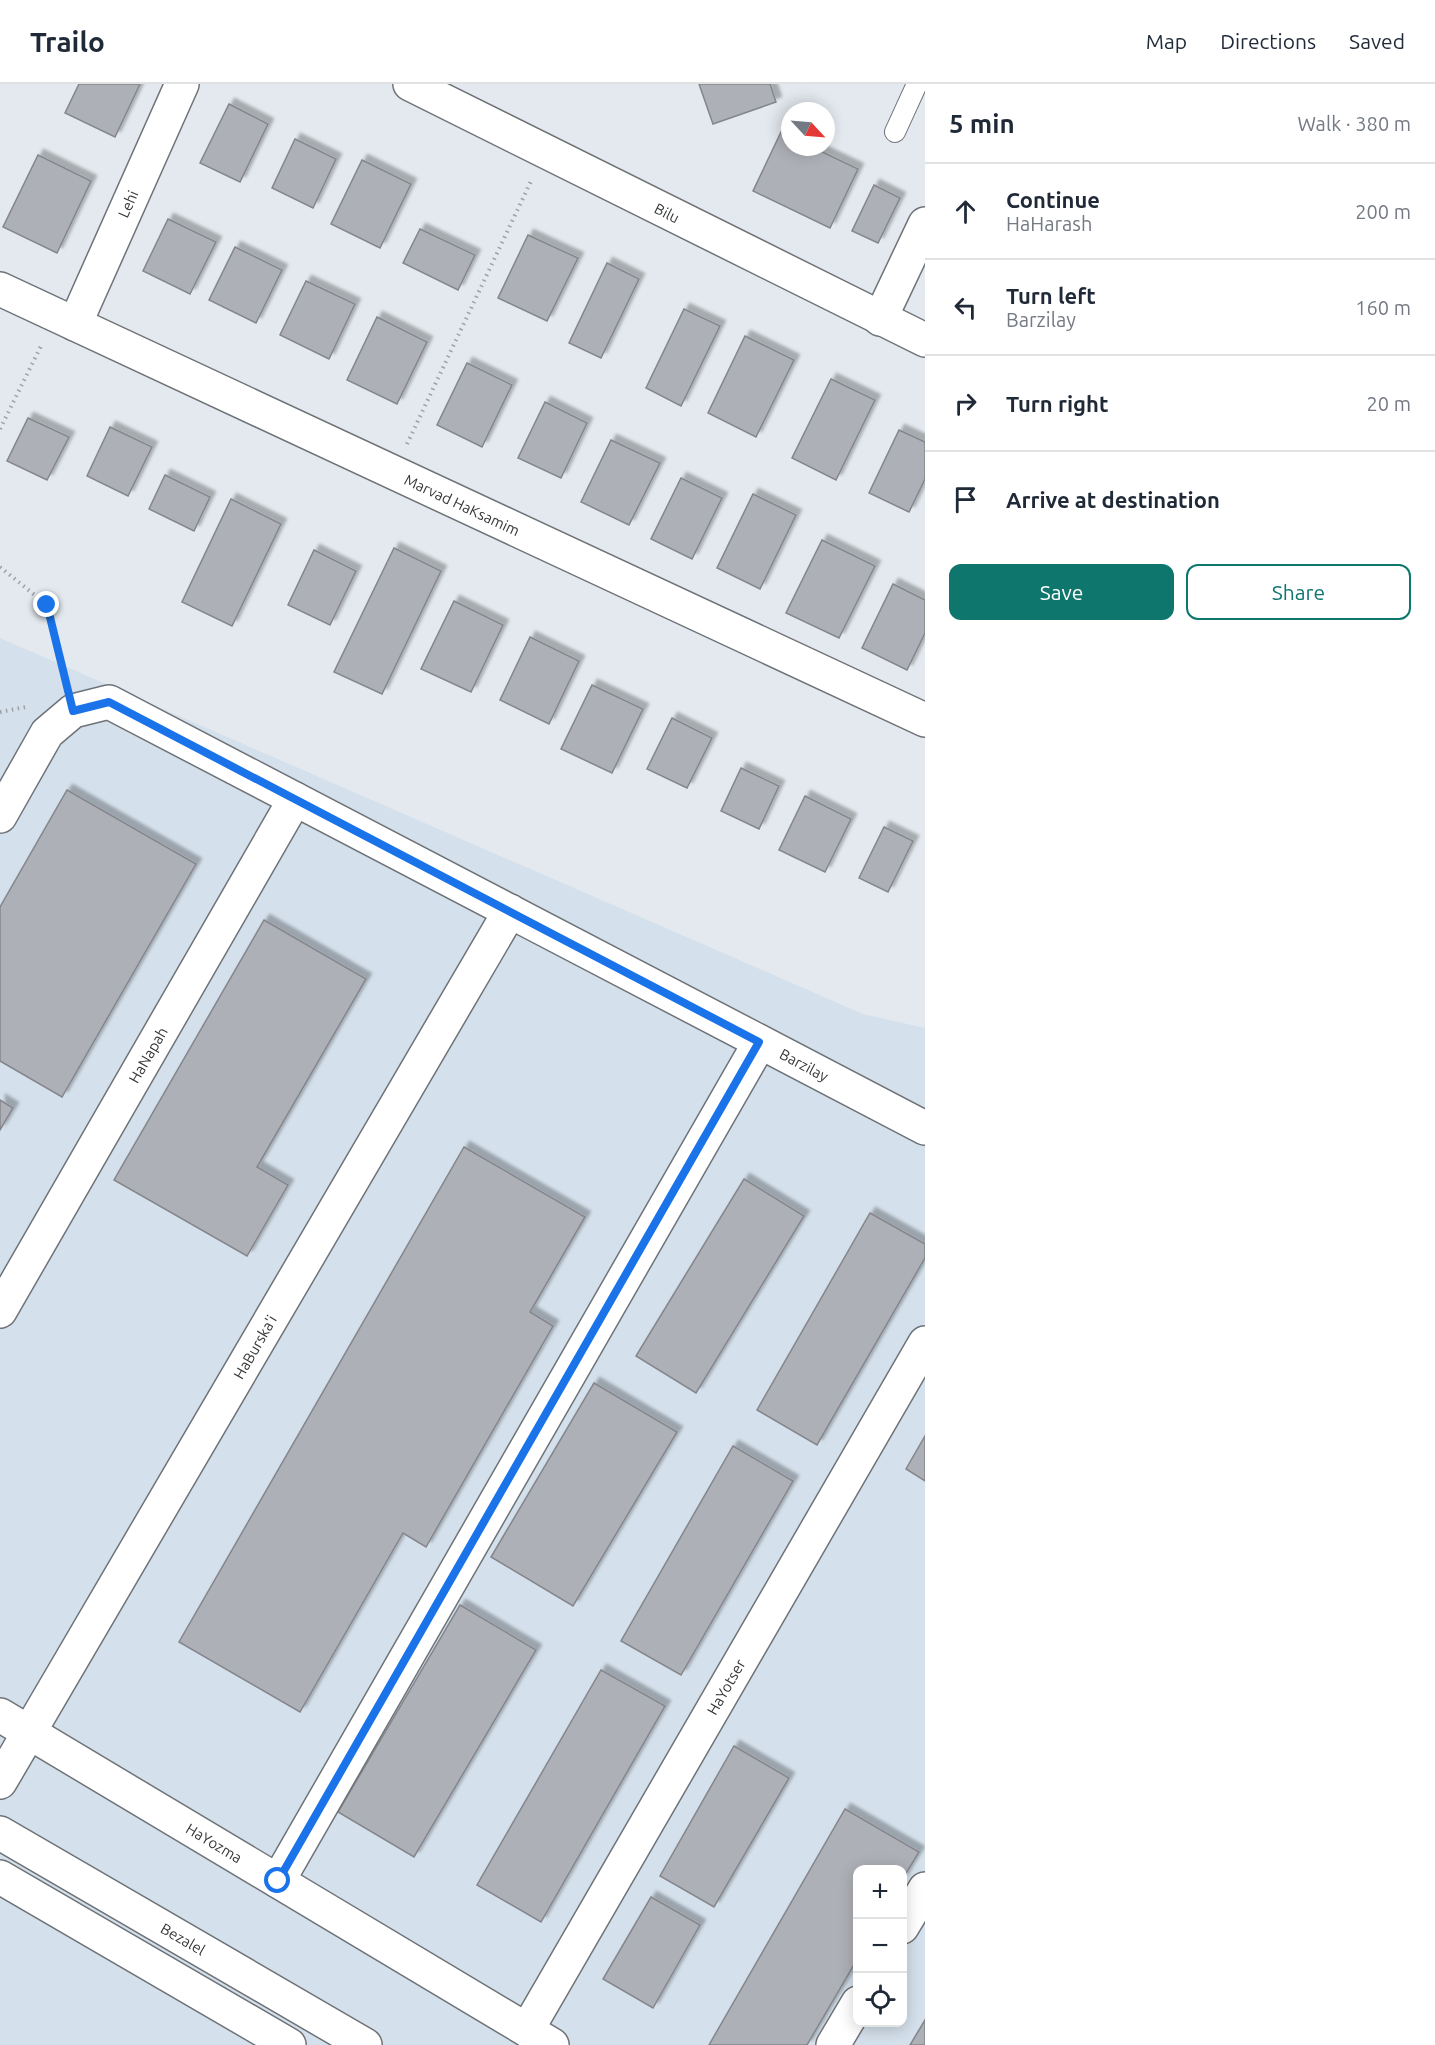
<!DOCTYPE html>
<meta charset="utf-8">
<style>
:root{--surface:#fff;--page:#f2f2f3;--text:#1f2937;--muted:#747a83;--line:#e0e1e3;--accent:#0f766e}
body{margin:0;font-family:Ubuntu,sans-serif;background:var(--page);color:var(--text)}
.controls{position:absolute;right:18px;bottom:18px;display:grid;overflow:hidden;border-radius:12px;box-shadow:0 3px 15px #0003}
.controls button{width:54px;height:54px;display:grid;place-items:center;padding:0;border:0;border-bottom:2px solid var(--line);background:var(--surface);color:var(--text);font:30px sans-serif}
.compass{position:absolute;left:781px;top:18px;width:54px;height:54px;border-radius:50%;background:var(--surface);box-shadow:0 3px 15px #0003;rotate:116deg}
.stop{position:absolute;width:18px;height:18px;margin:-14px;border:4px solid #1a73e8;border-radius:50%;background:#fff}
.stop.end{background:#1a73e8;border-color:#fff;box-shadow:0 2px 6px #0008}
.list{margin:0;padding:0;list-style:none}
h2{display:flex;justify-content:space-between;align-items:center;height:78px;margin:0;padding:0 24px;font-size:26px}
h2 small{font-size:20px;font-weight:400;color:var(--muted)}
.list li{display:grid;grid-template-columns:39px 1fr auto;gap:18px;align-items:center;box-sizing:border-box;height:96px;padding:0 24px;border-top:2px solid var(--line)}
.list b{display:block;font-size:22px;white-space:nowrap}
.list p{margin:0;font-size:20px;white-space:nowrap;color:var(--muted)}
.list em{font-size:20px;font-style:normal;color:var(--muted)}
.actions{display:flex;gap:12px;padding:18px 24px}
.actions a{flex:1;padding:14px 0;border:2px solid var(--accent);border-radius:12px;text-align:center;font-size:21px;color:var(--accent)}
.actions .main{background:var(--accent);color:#fff}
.icon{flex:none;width:33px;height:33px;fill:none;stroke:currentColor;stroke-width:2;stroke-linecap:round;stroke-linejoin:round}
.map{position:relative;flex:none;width:925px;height:1961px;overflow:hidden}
header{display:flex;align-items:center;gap:36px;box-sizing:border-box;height:84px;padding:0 30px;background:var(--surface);border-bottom:2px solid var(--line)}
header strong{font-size:28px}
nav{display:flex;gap:33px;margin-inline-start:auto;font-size:21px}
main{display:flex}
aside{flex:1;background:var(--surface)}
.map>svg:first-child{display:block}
.built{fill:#d4e0eb;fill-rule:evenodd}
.building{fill:#aeb0b7;stroke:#84868c;stroke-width:1.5;filter:url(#shadow)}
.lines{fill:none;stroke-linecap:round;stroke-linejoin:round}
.lane-casing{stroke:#6e7378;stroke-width:22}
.street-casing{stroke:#6e7378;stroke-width:36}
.secondary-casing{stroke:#6e7378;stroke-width:36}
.path{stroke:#9ea2a6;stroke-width:4;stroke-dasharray:1.5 4.5;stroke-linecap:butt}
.lane{stroke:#fff;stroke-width:20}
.street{stroke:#fff;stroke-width:33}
.secondary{stroke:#fff;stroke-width:33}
.route{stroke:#1a73e8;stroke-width:8}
.labels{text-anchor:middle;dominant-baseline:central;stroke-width:4.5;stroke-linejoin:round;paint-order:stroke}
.street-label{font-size:15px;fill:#353739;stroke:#fff}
</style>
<header>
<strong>Trailo</strong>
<nav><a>Map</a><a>Directions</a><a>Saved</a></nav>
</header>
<main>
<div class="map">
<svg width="925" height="1961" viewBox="0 0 925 1961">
<defs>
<filter id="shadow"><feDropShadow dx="5.5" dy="-5.5" stdDeviation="1.5" flood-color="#0004"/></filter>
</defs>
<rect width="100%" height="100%" fill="#e3e9ee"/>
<path class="built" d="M 0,554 L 863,930 L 925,944 L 925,1961 L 0,1961 ZM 858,1786 L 902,1786 L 902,1938 L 858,1938 Z"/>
<g class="building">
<path d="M 79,0 L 140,0 L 115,53 L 65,29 Z"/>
<path d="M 699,0 L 770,0 L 776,18 L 713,40 Z"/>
<path d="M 229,20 L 268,40 L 240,98 L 200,79 Z"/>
<path d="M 781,48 L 790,53 L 790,63 L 812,63 L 858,85 L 830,144 L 753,107 Z"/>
<path d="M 295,55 L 336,75 L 313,124 L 272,104 Z"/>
<path d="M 38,71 L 91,97 L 57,169 L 3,143 Z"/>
<path d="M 362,76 L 411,100 L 380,164 L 331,140 Z"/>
<path d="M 874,101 L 900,114 L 878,159 L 852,147 Z"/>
<path d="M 168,135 L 216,158 L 190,210 L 143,187 Z"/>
<path d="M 420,145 L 475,171 L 458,206 L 403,179 Z"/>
<path d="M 528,151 L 578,174 L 547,237 L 498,214 Z"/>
<path d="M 235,163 L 282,186 L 256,239 L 209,216 Z"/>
<path d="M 607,179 L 639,195 L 601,274 L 569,259 Z"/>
<path d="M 306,197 L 355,220 L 329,275 L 280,251 Z"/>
<path d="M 684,225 L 720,242 L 681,322 L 646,304 Z"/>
<path d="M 377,233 L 427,258 L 397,320 L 347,296 Z"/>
<path d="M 745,252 L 794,276 L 756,353 L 708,329 Z"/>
<path d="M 467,279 L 512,301 L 482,363 L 437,341 Z"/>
<path d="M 831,295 L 875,316 L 836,396 L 792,374 Z"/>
<path d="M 545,318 L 587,339 L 561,394 L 518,374 Z"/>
<path d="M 28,334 L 69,353 L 47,396 L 7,377 Z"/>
<path d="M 110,343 L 152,363 L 128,412 L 87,392 Z"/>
<path d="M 899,346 L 925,358 L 925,395 L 909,428 L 869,409 Z"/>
<path d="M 611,356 L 660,379 L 629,441 L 581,418 Z"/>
<path d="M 165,391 L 210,413 L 194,447 L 149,425 Z"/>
<path d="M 681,394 L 722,414 L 692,475 L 651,455 Z"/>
<path d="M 753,410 L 796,431 L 760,505 L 717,484 Z"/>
<path d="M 231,415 L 281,440 L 232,542 L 182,518 Z"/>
<path d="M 822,456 L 875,482 L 839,554 L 786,529 Z"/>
<path d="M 394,464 L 441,487 L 382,610 L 334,588 Z"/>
<path d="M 314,466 L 356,487 L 330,541 L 288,521 Z"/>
<path d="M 893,500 L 925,516 L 925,549 L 907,586 L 862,564 Z"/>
<path d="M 454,517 L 503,541 L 471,608 L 421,585 Z"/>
<path d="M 530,553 L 579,577 L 549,640 L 500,616 Z"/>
<path d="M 592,601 L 643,625 L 612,689 L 561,665 Z"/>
<path d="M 672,634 L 712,654 L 687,704 L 647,685 Z"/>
<path d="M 741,684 L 779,702 L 759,745 L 721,727 Z"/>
<path d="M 67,706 L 196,780 L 62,1013 L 0,977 L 0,823 Z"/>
<path d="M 805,712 L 851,735 L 825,788 L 779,766 Z"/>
<path d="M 884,743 L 913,757 L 888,808 L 859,794 Z"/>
<path d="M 264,836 L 366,895 L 257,1083 L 288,1101 L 247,1172 L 114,1096 Z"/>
<path d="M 0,1016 L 13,1024 L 0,1046 Z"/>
<path d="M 464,1063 L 585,1133 L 530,1228 L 553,1242 L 426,1463 L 403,1449 L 300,1628 L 179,1558 Z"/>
<path d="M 744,1095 L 804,1132 L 696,1309 L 636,1272 Z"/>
<path d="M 870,1129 L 925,1160 L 925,1174 L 817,1361 L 757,1326 Z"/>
<path d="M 594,1299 L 677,1348 L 573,1522 L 491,1473 Z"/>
<path d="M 925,1352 L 925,1397 L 906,1385 Z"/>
<path d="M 733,1362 L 793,1397 L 681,1591 L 621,1557 Z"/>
<path d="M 460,1521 L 536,1566 L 414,1773 L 338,1728 Z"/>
<path d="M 601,1586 L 665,1622 L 541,1838 L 477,1801 Z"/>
<path d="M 734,1662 L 789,1694 L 714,1823 L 660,1792 Z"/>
<path d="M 845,1725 L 919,1768 L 902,1796 L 902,1786 L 858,1786 L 858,1874 L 807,1961 L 709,1961 Z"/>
<path d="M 651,1813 L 700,1841 L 653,1924 L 603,1895 Z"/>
<path d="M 925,1936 L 925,1961 L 910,1961 Z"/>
</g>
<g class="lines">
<defs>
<path id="lane" d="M 895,48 L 917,0"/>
<g id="street">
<path d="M 410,0 L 925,256"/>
<path d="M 0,205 L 925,636"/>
<path d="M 880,235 L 925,140"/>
<path d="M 75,240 L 182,0"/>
<path d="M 0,732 L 47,649 L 73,627 L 109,618 L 925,1044"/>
<path d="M 0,1227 L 295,715"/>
<path d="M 0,1631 L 552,1961"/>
<path d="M 0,1698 L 510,827"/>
<path d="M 278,1797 L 760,958"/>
<path d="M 527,1946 L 925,1259"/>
</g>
<g id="secondary">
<path d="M 0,1749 L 365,1961"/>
<path d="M 0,1793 L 289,1961"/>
<path d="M 902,1843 L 925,1805"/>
<path d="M 833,1961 L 858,1919"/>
</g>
</defs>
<use href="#lane" class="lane-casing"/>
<use href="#street" class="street-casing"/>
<use href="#secondary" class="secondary-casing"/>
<g class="path">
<path d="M 0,345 L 42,260"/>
<path d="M 407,360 L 532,95"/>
<path d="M 0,483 L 47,521 L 65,596"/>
<path d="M 0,628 L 26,623"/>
</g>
<use href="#lane" class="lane"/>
<use href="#street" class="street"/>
<use href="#secondary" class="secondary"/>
</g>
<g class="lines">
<path class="route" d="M 47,521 L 73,627 L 109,618 L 759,958 L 278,1797"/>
</g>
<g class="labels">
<g class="street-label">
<text transform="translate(128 120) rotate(-66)">Lehi</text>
<text transform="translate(667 129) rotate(27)">Bilu</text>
<text transform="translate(462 421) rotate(25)">Marvad HaKsamim</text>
<text transform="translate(148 971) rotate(-60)">HaNapah</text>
<text transform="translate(804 981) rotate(28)">Barzilay</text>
<text transform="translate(255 1263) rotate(-60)">HaBurska'i</text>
<text transform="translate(726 1603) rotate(-60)">HaYotser</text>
<text transform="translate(214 1759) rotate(31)">HaYozma</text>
<text transform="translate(183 1855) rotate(30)">Bezalel</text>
</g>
</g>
</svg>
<div class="controls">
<button>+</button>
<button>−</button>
<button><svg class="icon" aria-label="locate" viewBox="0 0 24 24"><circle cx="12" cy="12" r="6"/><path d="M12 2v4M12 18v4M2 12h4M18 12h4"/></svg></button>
</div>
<svg class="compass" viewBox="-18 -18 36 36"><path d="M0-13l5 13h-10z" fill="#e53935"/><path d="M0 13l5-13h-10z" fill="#747a83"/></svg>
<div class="stop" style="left:278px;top:1797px"></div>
<div class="stop end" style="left:47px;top:521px"></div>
</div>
<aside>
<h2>5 min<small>Walk · 380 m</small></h2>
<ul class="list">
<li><svg class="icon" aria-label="ahead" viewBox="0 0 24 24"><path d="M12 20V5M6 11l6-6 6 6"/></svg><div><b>Continue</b><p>HaHarash</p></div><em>200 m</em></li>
<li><svg class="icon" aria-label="left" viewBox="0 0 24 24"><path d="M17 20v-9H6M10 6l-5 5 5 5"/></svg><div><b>Turn left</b><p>Barzilay</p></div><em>160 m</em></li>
<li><svg class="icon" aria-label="right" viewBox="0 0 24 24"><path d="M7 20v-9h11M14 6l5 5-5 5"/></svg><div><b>Turn right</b></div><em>20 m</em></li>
<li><svg class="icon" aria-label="arrive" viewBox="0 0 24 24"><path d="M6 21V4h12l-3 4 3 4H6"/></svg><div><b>Arrive at destination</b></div></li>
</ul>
<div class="actions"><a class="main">Save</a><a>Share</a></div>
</aside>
</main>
